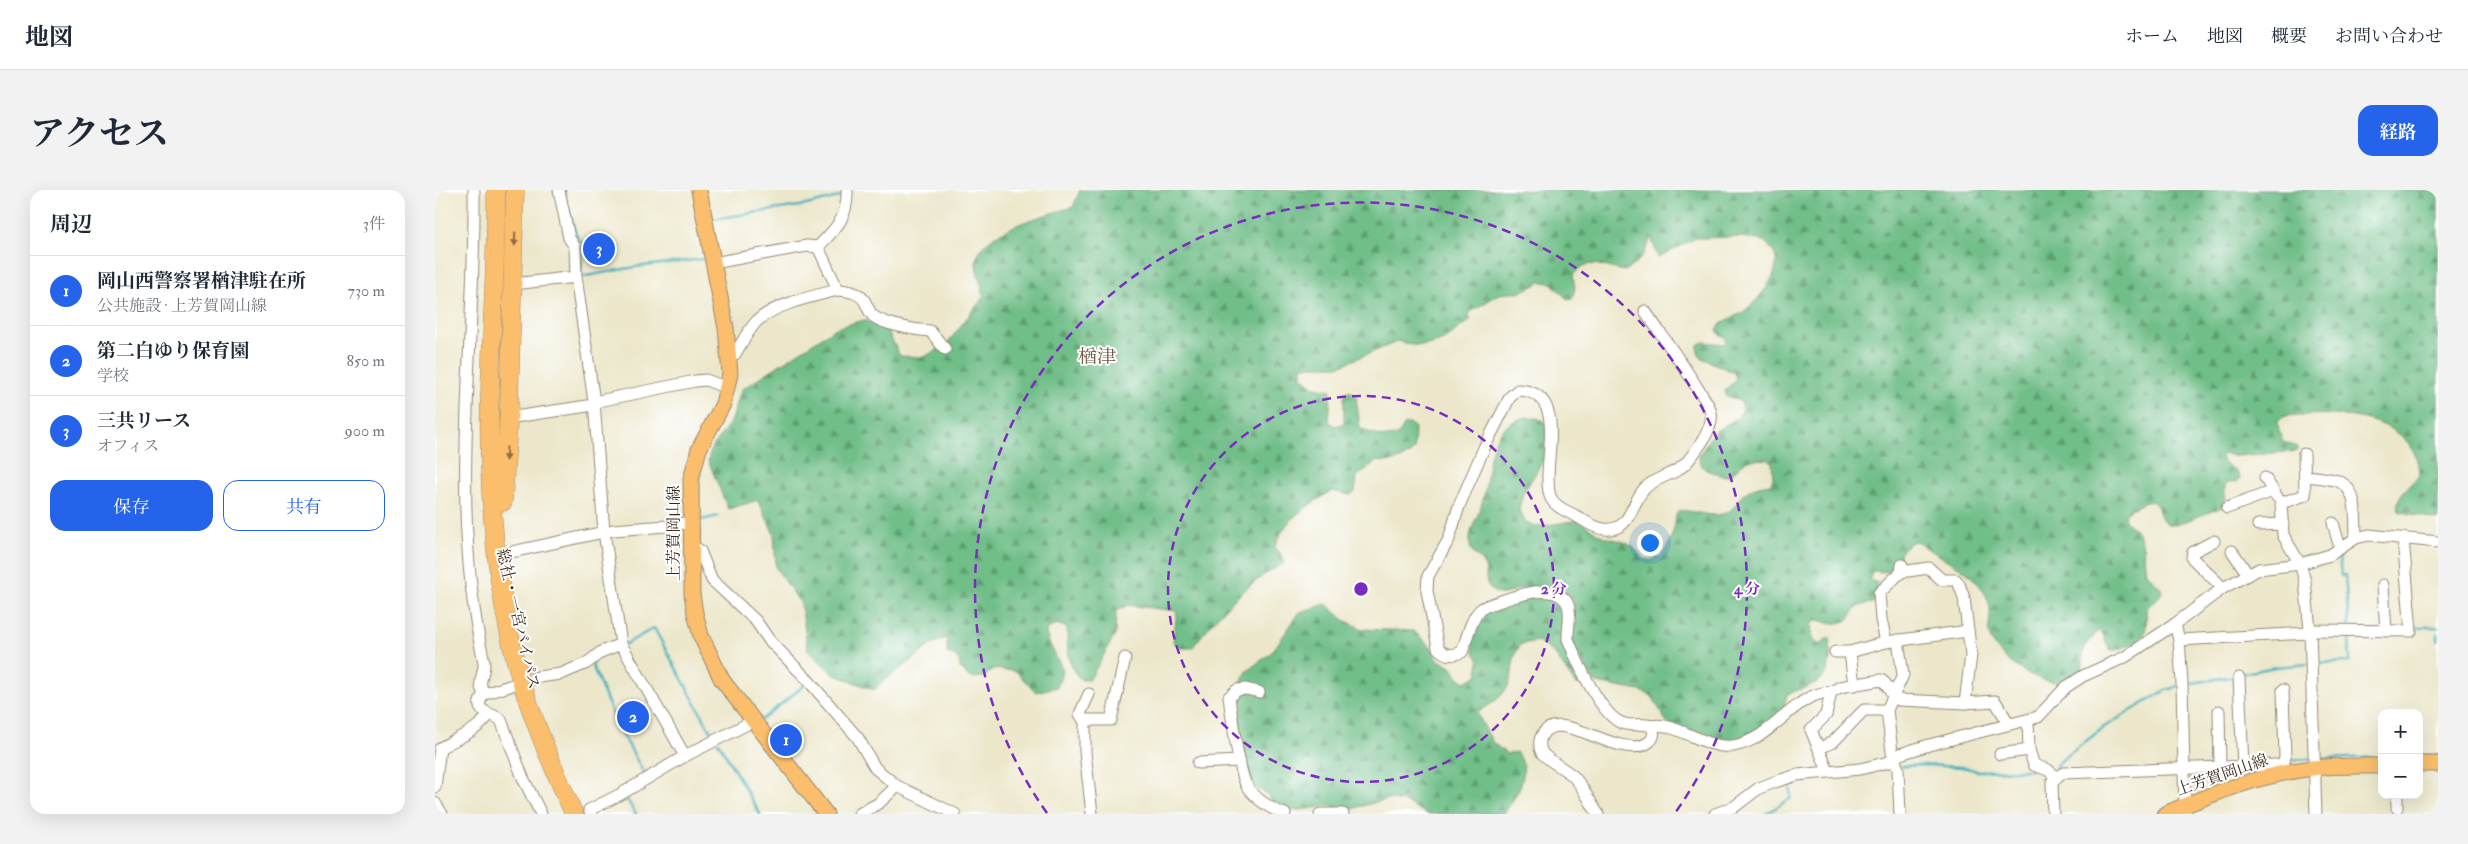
<!DOCTYPE html>
<html lang="ja">
<meta charset="utf-8">
<style>
:root{--surface:#fff;--page:#f2f2f3;--text:#1f2937;--muted:#747a83;--line:#e0e1e3;--accent:#2563eb}
body{margin:0;font-family:"IM FELL Double Pica","Noto Serif JP",serif;background:var(--page);color:var(--text)}
.controls{position:absolute;right:15px;bottom:15px;display:grid;overflow:hidden;border-radius:10px;box-shadow:0 5px 20px #0002}
.controls button{width:45px;height:45px;display:grid;place-items:center;padding:0;border:0;border-bottom:1px solid var(--line);background:var(--surface);color:var(--text);font:25px sans-serif}
.you{position:absolute;left:1214px;top:352px;width:18px;height:18px;margin:-12px;border:4px solid #fff;border-radius:50%;background:#1a73e8;box-shadow:0 0 0 8px #1a73e833}
.badge{display:grid;place-items:center;width:32px;height:32px;border-radius:50%;background:var(--accent);color:#fff;font-size:16px;font-weight:700}
.pin{position:absolute;translate:-50% -50%;border:2px solid #fff;box-shadow:0 1px 5px #0006}
.list{margin:0;padding:0;list-style:none}
h2{display:flex;justify-content:space-between;align-items:center;height:65px;margin:0;padding:0 20px;font-size:21px}
h2 small{font-size:16px;font-weight:400;color:var(--muted)}
.list li{display:grid;grid-template-columns:32px 1fr auto;gap:15px;align-items:center;box-sizing:border-box;height:70px;padding:0 20px;border-top:1px solid var(--line)}
.list b{display:block;font-size:19px;white-space:nowrap}
.list p{margin:0;font-size:16px;white-space:nowrap;color:var(--muted)}
.list em{font-size:16px;font-style:normal;color:var(--muted)}
.actions{display:flex;gap:10px;padding:15px 20px}
.actions a{flex:1;padding:11px 0;border:1px solid var(--accent);border-radius:15px;text-align:center;font-size:18px;color:var(--accent)}
.actions .main{background:var(--accent);color:#fff}
.map{position:relative;flex:none;width:2003px;height:624px;overflow:hidden;border-radius:15px}
header{display:flex;align-items:center;gap:30px;box-sizing:border-box;height:70px;padding:0 25px;background:var(--surface);border-bottom:1px solid var(--line)}
header strong{font-size:24px}
nav{display:flex;gap:28px;margin-inline-start:auto;font-size:18px}
.intro{display:flex;align-items:center;justify-content:space-between;box-sizing:border-box;height:120px;padding:0 30px}
h1{margin:0;font-size:35px}
.button{padding:12px 22px;border-radius:15px;background:var(--accent);color:#fff;font-size:18px;font-weight:700}
main{display:flex;gap:30px;padding:0 30px}
aside{flex:1;background:var(--surface);border-radius:15px;box-shadow:0 5px 20px #0002}
.map>svg:first-child{display:block}
.forest{fill:url(#forest-firs);stroke:#567453}
.lines{fill:none;stroke-linecap:round;stroke-linejoin:round}
.stream{stroke:#3faebb;stroke-width:2.5}
.minor-casing{stroke:#948874;stroke-width:13}
.major-casing{stroke:#948874;stroke-width:17}
.highway-casing{stroke:#948874;stroke-width:19}
.minor{stroke:#fff;stroke-width:11}
.major{stroke:#fabe6d;stroke-width:15}
.highway{stroke:#fabe6d;stroke-width:18}
.oneway{fill:#916d42}
.ring{fill:none;stroke:#7b2cbf;stroke-width:2.5;stroke-dasharray:9 6}
.labels{text-anchor:middle;dominant-baseline:central;stroke-width:4;stroke-linejoin:round;paint-order:stroke}
.street-label{font-size:16px;fill:#3b2a1e;stroke:#fff}
.quarter-label{font-size:19px;fill:#735a44;stroke:#fff}
.centre{fill:#7b2cbf;stroke:#fff;stroke-width:2.5}
.ring-label{font-size:15px;text-anchor:middle;font-weight:bold;fill:#7b2cbf;stroke:#fff;stroke-width:4;stroke-linejoin:round;paint-order:stroke}
</style>
<header>
<strong>地図</strong>
<nav><a>ホーム</a><a>地図</a><a>概要</a><a>お問い合わせ</a></nav>
</header>
<div class="intro"><h1>アクセス</h1><a class="button">経路</a></div>
<main>
<aside>
<h2>周辺<small>3件</small></h2>
<ul class="list">
<li><span class="badge">1</span><div><b>岡山西警察署楢津駐在所</b><p>公共施設 · 上芳賀岡山線</p></div><em>730 m</em></li>
<li><span class="badge">2</span><div><b>第二白ゆり保育園</b><p>学校</p></div><em>850 m</em></li>
<li><span class="badge">3</span><div><b>三共リース</b><p>オフィス</p></div><em>900 m</em></li>
</ul>
<div class="actions"><a class="main">保存</a><a>共有</a></div>
</aside>
<div class="map">
<svg width="2003" height="624" viewBox="0 0 2003 624">
<defs>
<pattern id="forest-firs" width="22" height="20" patternUnits="userSpaceOnUse" patternTransform="scale(1.25)"><rect width="22" height="20" fill="#70be88"/><path d="M5 1l3.5 6h-7zM16 11l3.5 6h-7z" fill="#5d9b6f"/></pattern>
</defs>
<rect width="100%" height="100%" fill="#fff"/>
<filter id="ink" filterUnits="userSpaceOnUse"><feTurbulence type="fractalNoise" baseFrequency=".02" numOctaves="2"/><feDisplacementMap in="SourceGraphic" scale="10" xChannelSelector="R" yChannelSelector="G"/><feConvolveMatrix kernelMatrix="1 2 1 2 8 2 1 2 1" color-interpolation-filters="sRGB"/></filter>
<filter id="wash" filterUnits="userSpaceOnUse"><feTurbulence type="fractalNoise" baseFrequency=".0096" numOctaves="4" result="noise"/><feDisplacementMap in="SourceGraphic" scale="20" xChannelSelector="R" yChannelSelector="G"/><feGaussianBlur stdDeviation="1.12" result="paint"/><feColorMatrix in="noise" values="0 0 0 0 0 0 0 0 0 0 0 0 0 0 0 0 0 1.4 0 .05"/><feComposite in="paint" operator="in"/></filter>
<g filter="url(#wash)">
<rect width="100%" height="100%" fill="#ece7cb"/>
<g class="forest">
<path d="M 645,0 L 2003,0 L 2003,330 L 1963,321 C 1960,304 1975,297 1984,285 C 1983,222 1897,222 1851,226 L 1843,230 L 1844,241 L 1848,251 L 1862,257 L 1862,261 L 1802,266 L 1789,264 L 1786,266 L 1788,273 L 1802,281 L 1805,288 L 1802,292 L 1790,294 L 1790,316 L 1741,335 C 1715,337 1733,300 1704,315 C 1698,318 1692,320 1689,327 C 1691,336 1700,337 1704,344 C 1710,355 1708,368 1711,380 C 1713,388 1725,393 1727,402 C 1723,410 1717,412 1711,419 C 1712,452 1710,449 1680,461 L 1674,459 L 1667,442 L 1663,441 C 1658,448 1649,456 1648,464 C 1647,470 1650,477 1645,482 C 1640,486 1627,493 1621,492 C 1597,490 1567,471 1556,450 C 1549,436 1562,423 1549,402 C 1537,381 1514,372 1495,360 C 1489,357 1486,352 1479,351 C 1454,365 1473,371 1457,382 L 1437,381 L 1435,390 L 1443,393 L 1440,411 L 1437,413 C 1419,416 1422,419 1412,431 L 1397,434 L 1383,430 L 1376,434 C 1377,442 1376,453 1386,455 L 1390,450 L 1395,448 C 1398,491 1388,491 1352,504 L 1348,522 L 1329,534 L 1323,542 L 1305,550 L 1293,552 L 1266,547 L 1232,533 L 1217,506 L 1205,501 L 1161,493 C 1152,479 1138,463 1136,446 C 1135,430 1148,407 1125,399 C 1113,395 1094,396 1083,399 C 1077,401 1071,405 1065,404 C 1059,403 1056,401 1053,395 C 1050,390 1052,383 1050,377 C 1047,368 1037,367 1035,356 C 1033,340 1042,330 1046,316 C 1056,288 1048,252 1076,233 C 1088,226 1095,226 1108,230 L 1112,238 L 1109,269 L 1088,304 L 1084,320 L 1090,331 L 1101,337 L 1143,330 C 1152,335 1161,344 1170,347 C 1180,350 1190,350 1199,358 C 1204,362 1206,369 1213,370 C 1231,373 1241,338 1241,325 L 1244,321 C 1259,319 1275,329 1291,323 C 1302,318 1305,305 1316,299 C 1321,296 1329,295 1335,294 L 1338,289 L 1337,272 L 1333,269 L 1312,270 L 1295,285 L 1289,286 L 1271,280 L 1265,274 L 1264,266 L 1278,243 L 1303,227 L 1308,219 L 1306,212 L 1290,205 L 1290,200 L 1299,192 L 1301,187 L 1298,182 L 1267,168 L 1263,162 L 1263,155 L 1269,152 L 1289,154 L 1291,152 L 1291,148 L 1285,145 L 1282,139 C 1289,128 1302,127 1311,120 C 1324,109 1349,81 1339,63 C 1337,59 1332,54 1329,51 L 1306,47 L 1261,48 L 1223,68 L 1216,46 C 1211,64 1205,71 1190,81 C 1169,78 1151,65 1138,86 L 1140,98 L 1137,109 L 1133,110 L 1116,93 L 1106,92 L 1086,102 L 1064,104 L 1034,123 L 1035,131 C 1022,137 1015,148 1006,151 C 992,157 976,157 964,151 L 904,176 L 867,176 L 867,187 L 879,197 L 896,200 L 894,232 L 901,236 L 909,233 L 909,208 L 912,201 L 917,202 L 921,207 L 925,237 C 933,243 953,251 963,244 C 966,242 968,236 970,234 L 976,234 L 980,238 L 979,260 C 967,271 958,273 942,271 L 922,286 L 920,302 L 915,305 L 897,301 C 873,315 848,330 840,357 L 849,368 L 849,373 C 809,395 785,422 757,458 L 746,458 L 738,452 L 742,421 L 693,415 L 681,421 L 680,445 L 655,489 L 647,490 C 632,480 632,455 632,438 L 622,434 L 611,440 C 611,451 623,469 628,480 L 622,497 L 600,502 L 581,481 L 558,479 L 550,487 L 535,488 L 525,478 L 524,469 L 512,463 L 512,448 C 491,455 492,459 476,471 C 463,481 450,488 439,500 L 398,484 L 373,460 L 366,414 L 341,378 L 339,344 L 323,310 L 293,319 L 273,270 L 276,259 L 297,230 L 306,200 L 401,138 L 429,130 L 451,138 L 465,166 L 489,167 L 511,155 L 549,106 C 547,97 541,82 541,72 C 543,41 613,24 638,17 Z"/>
<path d="M 1100,406 L 1121,407 L 1130,414 L 1148,495 L 1140,494 L 1119,463 L 1103,451 L 1086,454 C 1075,470 1080,475 1075,491 C 1071,506 1054,515 1042,523 L 1058,553 L 1072,564 L 1081,562 C 1099,580 1081,606 1069,624 L 992,624 L 972,613 L 953,609 L 916,619 L 894,616 L 856,621 L 841,617 L 832,604 L 815,594 L 809,576 L 798,508 L 812,481 L 837,462 L 865,422 L 891,414 L 909,430 L 927,439 L 979,441 L 997,458 L 1002,469 L 1016,477 L 1024,488 L 1030,492 L 1042,486 L 1044,471 L 1039,462 L 1037,450 L 1044,430 L 1058,417 Z"/>
</g>
<g class="lines">
<g class="stream">
<path d="M 130,0 L 131,9"/>
<path d="M 133,16 L 141,44 L 149,56 L 146,80"/>
<path d="M 278,29 L 371,15 L 408,6"/>
<path d="M 146,87 L 200,77 L 268,69"/>
<path d="M 262,331 L 283,326"/>
<path d="M 1904,365 L 1906,386 L 1910,385 L 1914,437"/>
<path d="M 1980,437 L 2003,437"/>
<path d="M 2003,443 L 2003,450"/>
<path d="M 191,454 L 219,438 L 279,547"/>
<path d="M 159,473 L 157,475 L 181,532 L 210,585"/>
<path d="M 1879,473 L 1915,472 L 1914,443"/>
<path d="M 1805,484 L 1840,477 L 1874,474"/>
<path d="M 1751,494 L 1800,486"/>
<path d="M 326,530 L 371,494"/>
<path d="M 283,552 L 325,624"/>
<path d="M 1984,566 L 2003,565"/>
<path d="M 1883,569 L 1947,567"/>
<path d="M 1853,570 L 1875,569"/>
<path d="M 1467,576 L 1490,575 L 1527,577 L 1543,581 L 1596,580"/>
<path d="M 1621,581 L 1622,574 L 1669,537 L 1731,500 L 1744,496"/>
<path d="M 189,605 L 201,624"/>
<path d="M 1331,624 L 1356,608 L 1355,591"/>
</g>
</g>
</g>
<g filter="url(#ink)">
<g class="lines">
<defs>
<g id="minor">
<path d="M 39,0 C 41,157 13,317 49,472 C 50,485 41,491 49,504"/>
<path d="M 124,0 L 134,48 L 140,57 L 141,87 L 159,212 L 169,342 L 186,454"/>
<path d="M 278,73 L 372,56 L 383,57"/>
<path d="M 78,94 L 141,87"/>
<path d="M 403,100 C 413,101 425,102 430,112 C 433,117 434,122 438,126 C 450,135 480,140 495,141 L 510,159"/>
<path d="M 295,166 L 300,164 C 307,153 313,140 322,131 C 340,114 379,106 403,100 L 383,57 C 401,38 413,28 412,0"/>
<path d="M 159,212 L 260,191 L 271,190 L 292,198"/>
<path d="M 73,228 L 159,215"/>
<path d="M 1869,264 L 1870,305 L 1846,313 L 1848,345 L 1865,374 L 1870,391 L 1875,440 L 1881,624"/>
<path d="M 1871,286 C 1881,287 1893,288 1903,291 C 1924,299 1920,330 1921,348"/>
<path d="M 1830,288 L 1842,307"/>
<path d="M 1792,318 L 1838,301"/>
<path d="M 1898,333 L 1905,358"/>
<path d="M 1823,335 L 1848,334"/>
<path d="M 1779,351 L 1758,362 L 1757,368 L 1788,398"/>
<path d="M 257,355 L 265,361 L 277,390 L 321,431 L 334,450 L 372,489 L 423,548 L 440,578 L 462,596 L 520,624"/>
<path d="M 1797,361 L 1812,383"/>
<path d="M 68,364 L 178,340 L 232,336 L 256,332"/>
<path d="M 1466,382 L 1494,378 L 1507,390 L 1521,390 L 1524,394 L 1529,408 L 1536,465 L 1530,513"/>
<path d="M 1948,395 L 1951,441"/>
<path d="M 1740,434 L 1744,450 L 1747,493 L 1750,624"/>
<path d="M 1875,440 L 1976,441 L 1968,348"/>
<path d="M 1463,450 L 1468,485 L 1452,520 L 1457,562 L 1463,579 L 1465,624"/>
<path d="M 1744,450 L 1875,443"/>
<path d="M 1451,452 L 1446,429 L 1444,403 L 1466,382 L 1467,375"/>
<path d="M 1400,462 L 1415,462 L 1451,452 L 1533,441"/>
<path d="M 1415,462 L 1419,495"/>
<path d="M 1804,488 L 1808,576"/>
<path d="M 824,502 L 811,499 L 802,500 L 794,507 C 796,522 805,588 813,598 C 821,609 837,620 850,624"/>
<path d="M 654,504 L 645,524 L 650,532 L 650,562 L 657,624"/>
<path d="M 1784,521 L 1785,577"/>
<path d="M 1593,531 L 1594,560 L 1599,575 L 1613,580 L 1621,587"/>
<path d="M 650,532 L 653,530 L 676,530 L 690,468"/>
<path d="M 1217,536 C 1238,530 1271,560 1298,556 C 1340,549 1358,503 1396,502"/>
<path d="M 1385,558 L 1398,552 L 1429,520 L 1452,520"/>
<path d="M 1565,564 L 1594,560"/>
<path d="M 763,573 L 805,571"/>
<path d="M 1844,578 L 1849,572 L 1850,567 L 1848,500"/>
<path d="M 1393,581 L 1376,540 L 1391,525 L 1396,502 L 1405,497 L 1446,490 C 1455,495 1453,505 1464,510 L 1530,513 L 1560,511 L 1574,534"/>
<path d="M 0,597 L 5,558 C 20,549 45,540 54,524"/>
<path d="M 1962,605 L 1962,618"/>
<path d="M 0,613 L 7,624"/>
<path d="M 106,624 L 88,588 L 66,530 C 55,521 36,523 49,504 L 103,487 L 126,484 L 152,473 L 166,462 L 186,454 L 250,566"/>
<path d="M 156,624 L 154,620 L 186,604 L 250,566 L 318,531"/>
<path d="M 424,624 L 444,613 L 462,596"/>
<path d="M 885,624 L 908,624"/>
<path d="M 1163,624 C 1154,611 1149,597 1138,586 C 1129,578 1115,572 1107,563 C 1104,558 1104,550 1107,545 C 1124,515 1187,573 1214,552 C 1220,547 1219,542 1217,536 C 1207,533 1198,536 1190,534 C 1167,530 1141,469 1133,449 C 1132,438 1138,421 1131,411 C 1117,392 1081,406 1063,412 C 1057,414 1049,416 1045,420 C 1035,430 1032,449 1027,462 C 1016,466 1011,466 1003,458 L 992,401 L 993,386 L 1014,349 L 1024,316 L 1049,258 L 1075,207 L 1083,200 C 1137,202 1105,276 1115,306 C 1119,317 1132,321 1141,326 C 1150,331 1159,338 1169,339 C 1196,342 1195,314 1210,298 C 1222,286 1241,285 1252,272 C 1261,261 1279,239 1276,223 C 1274,213 1266,204 1261,196 C 1245,170 1227,146 1210,121"/>
<path d="M 1280,624 L 1299,617 L 1324,598 L 1340,592 L 1362,585 L 1425,579 L 1454,572 L 1465,564 L 1494,555 L 1603,527 L 1631,497 L 1648,486 L 1690,467 L 1740,434 L 1788,398 L 1824,379 L 1865,374 L 1881,369 L 1895,365 L 1921,348 L 1934,345 L 2003,352"/>
<path d="M 1618,624 L 1617,592 L 1628,583 L 1841,575 L 1844,578 L 1845,583"/>
</g>
<g id="major">
<path d="M 264,0 L 291,138 L 295,184 L 288,214 L 264,259 L 256,289 L 257,404 L 260,423 L 266,446 L 287,490 L 391,624"/>
<path d="M 1984,574 L 2003,574"/>
<path d="M 1730,624 C 1778,603 1825,585 1877,578 C 1900,575 1924,576 1947,576"/>
</g>
<g id="highway">
<path d="M 61,0 C 62,106 49,212 57,318 C 61,375 70,435 86,490 C 100,536 119,580 139,624"/>
<path d="M 68,312 L 74,218 L 80,0"/>
</g>
</defs>
<use href="#minor" class="minor-casing"/>
<use href="#major" class="major-casing"/>
<use href="#highway" class="highway-casing"/>
<use href="#minor" class="minor"/>
<use href="#major" class="major"/>
<use href="#highway" class="highway"/>
</g>
<defs><path id="oneway-solid" d="M-6-.8H1V-3.2L6.5 0L1 3.2V.8H-6Z" transform="scale(1.25)"/></defs>
<g class="oneway">
<use href="#oneway-solid" transform="translate(80 49) rotate(92)"/>
<use href="#oneway-solid" transform="translate(71 264) rotate(94)"/>
</g>
</g>
<g class="ring">
<circle cx="926" cy="399" r="193"/>
<path d="M612 623A386 386 0 1 1 1240 623"/>
</g>
<g class="labels">
<g class="street-label">
<text transform="translate(239 343) rotate(-90)">上芳賀岡山線</text>
<text transform="translate(83 429) rotate(77)">総社・一宮バイパス</text>
<text transform="translate(1787 585) rotate(-19)">上芳賀岡山線</text>
</g>
<g class="quarter-label">
<text x="662" y="167">楢津</text>
</g>
</g>
<circle cx="926" cy="399" r="8" class="centre"/>
<g class="ring-label">
<text x="1119" y="404">2 分</text>
<text x="1312" y="404">4 分</text>
</g>
</svg>
<div class="controls">
<button>+</button>
<button>−</button>
</div>
<div class="you"></div>
<div class="pin badge" style="left:351px;top:550px">1</div>
<div class="pin badge" style="left:198px;top:527px">2</div>
<div class="pin badge" style="left:164px;top:59px">3</div>
</div>
</main>
